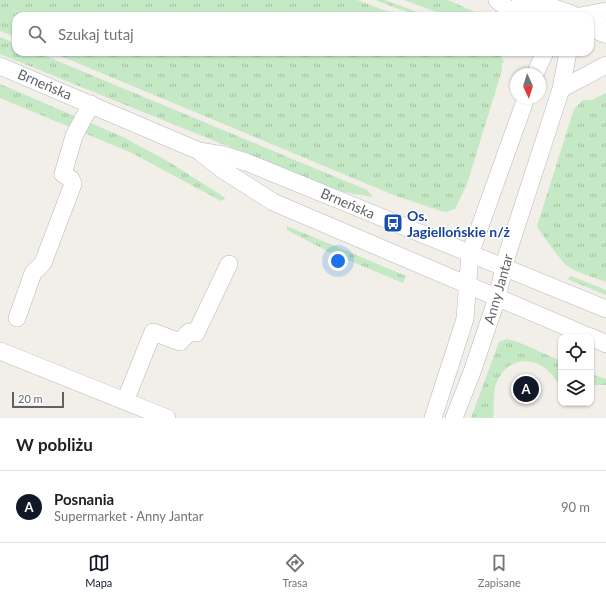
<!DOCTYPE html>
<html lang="pl">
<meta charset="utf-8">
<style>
:root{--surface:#fff;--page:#f6f6f6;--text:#202124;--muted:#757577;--line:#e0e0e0;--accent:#111827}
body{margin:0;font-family:Lato,sans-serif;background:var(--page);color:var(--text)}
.controls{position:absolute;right:12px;bottom:12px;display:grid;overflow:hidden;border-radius:8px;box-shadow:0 1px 3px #0004}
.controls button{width:36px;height:36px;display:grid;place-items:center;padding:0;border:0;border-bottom:1px solid var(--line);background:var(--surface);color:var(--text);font:20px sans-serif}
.compass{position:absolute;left:510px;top:68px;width:36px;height:36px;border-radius:50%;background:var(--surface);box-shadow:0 1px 3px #0004;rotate:176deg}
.scale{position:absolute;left:12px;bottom:10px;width:52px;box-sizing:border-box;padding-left:4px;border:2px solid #5f6368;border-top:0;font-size:11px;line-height:14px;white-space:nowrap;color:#5f6368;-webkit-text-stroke:3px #fff;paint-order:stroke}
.you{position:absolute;left:338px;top:261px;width:14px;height:14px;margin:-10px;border:3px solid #fff;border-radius:50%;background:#1a73e8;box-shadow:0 0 0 6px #1a73e833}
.badge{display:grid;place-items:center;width:26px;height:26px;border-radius:50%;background:var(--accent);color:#fff;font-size:13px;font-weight:700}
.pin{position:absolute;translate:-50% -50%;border:2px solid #fff;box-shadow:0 1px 4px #0006}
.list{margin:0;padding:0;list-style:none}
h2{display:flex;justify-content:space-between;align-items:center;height:52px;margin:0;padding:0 16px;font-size:17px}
h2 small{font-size:13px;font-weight:400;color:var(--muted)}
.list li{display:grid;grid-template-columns:26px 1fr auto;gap:12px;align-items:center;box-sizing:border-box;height:72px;padding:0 16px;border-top:1px solid var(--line)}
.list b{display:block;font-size:15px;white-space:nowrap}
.list p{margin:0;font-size:13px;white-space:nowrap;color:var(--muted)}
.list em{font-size:13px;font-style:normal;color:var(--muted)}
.icon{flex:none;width:22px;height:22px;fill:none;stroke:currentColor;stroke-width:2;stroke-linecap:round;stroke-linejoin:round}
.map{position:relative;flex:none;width:606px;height:418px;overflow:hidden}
.search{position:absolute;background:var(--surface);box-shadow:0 1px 3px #0004;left:12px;right:12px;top:12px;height:44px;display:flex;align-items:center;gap:10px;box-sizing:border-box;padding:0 14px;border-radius:12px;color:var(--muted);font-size:15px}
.sheet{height:124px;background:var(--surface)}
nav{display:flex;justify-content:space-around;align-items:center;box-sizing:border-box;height:56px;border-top:1px solid var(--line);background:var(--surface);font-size:11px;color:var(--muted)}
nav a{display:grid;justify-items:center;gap:2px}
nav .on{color:var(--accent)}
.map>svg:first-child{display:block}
.grass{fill:url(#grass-tufts)}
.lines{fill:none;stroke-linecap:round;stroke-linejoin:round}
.minor-casing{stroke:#b5b8bc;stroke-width:18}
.secondary-casing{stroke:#b6babf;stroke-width:23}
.minor{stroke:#fff;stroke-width:17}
.secondary{stroke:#fff;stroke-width:22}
.labels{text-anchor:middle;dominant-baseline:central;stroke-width:3;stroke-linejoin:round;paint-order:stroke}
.street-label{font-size:14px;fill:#5f6368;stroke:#fff}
.transit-label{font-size:14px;font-weight:bold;fill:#164399;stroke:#fff;text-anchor:start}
</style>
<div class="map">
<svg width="606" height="418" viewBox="0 0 606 418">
<defs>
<pattern id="grass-tufts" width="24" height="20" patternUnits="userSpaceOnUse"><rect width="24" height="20" fill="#c5e8c5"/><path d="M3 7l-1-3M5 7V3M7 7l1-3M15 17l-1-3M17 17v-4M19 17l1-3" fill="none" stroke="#a3c0a4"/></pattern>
</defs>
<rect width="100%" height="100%" fill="#f1efe8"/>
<g class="grass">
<path d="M 0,0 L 357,0 L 400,16 L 16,16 L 16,37 L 0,31 Z"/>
<path d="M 375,0 L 385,0 L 428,16 L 418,16 Z"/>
<path d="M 404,0 L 448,0 L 484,16 L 447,16 Z"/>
<path d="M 0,37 L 16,44 L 16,52 L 36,52 L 367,190 L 373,197 L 338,191 L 0,54 Z"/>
<path d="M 51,52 L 495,52 L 501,55 L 504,62 L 502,63 L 502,70 L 467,184 L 455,209 L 446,212 L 441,211 L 396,196 Z"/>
<path d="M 0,84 L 123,137 L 169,162 L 224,197 L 225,199 L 221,201 L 132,153 L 0,98 Z"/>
<path d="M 606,93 L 606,282 C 594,277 576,273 566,265 C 563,263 537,228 537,226 L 574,109 L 583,100 L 592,100 Z"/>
<path d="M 287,226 L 406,276 L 403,283 L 329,252 L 287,230 Z"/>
<path d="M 571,276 L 606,290 L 606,295 L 567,279 Z"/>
<path d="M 507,339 L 518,342 L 561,361 L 561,384 L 557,382 C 542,355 507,353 496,384 C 492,395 495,407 493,418 L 471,418 L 499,342 Z"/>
<path d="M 591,374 L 606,379 L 606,385 L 591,385 Z"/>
</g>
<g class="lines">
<defs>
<g id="minor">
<path d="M 497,0 L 517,16"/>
<path d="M 580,16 L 606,11"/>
<path d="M 0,66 L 199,151 L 223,155 L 246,162 L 606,309"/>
<path d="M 535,74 L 545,52"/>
<path d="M 561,89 L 606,65"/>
<path d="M 201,153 L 223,170 L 273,202 L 590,337"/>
<path d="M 17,318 L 33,273 L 43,263 L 73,184 L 71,179 L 63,174 L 74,136 L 91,104"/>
<path d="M 591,337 L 606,344"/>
<path d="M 0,351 L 167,418"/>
<path d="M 125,401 L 153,332 L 180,342 L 189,332 L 196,333 L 229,264"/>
<path d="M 433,418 L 465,319 L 470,254 L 526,98"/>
<path d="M 454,418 L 472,372 L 497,298 L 507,255 L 561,89 L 568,52"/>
</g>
<g id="secondary">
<path d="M 523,0 L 570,16"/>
<path d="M 590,25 L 606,32"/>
</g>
</defs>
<use href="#minor" class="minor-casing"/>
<use href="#secondary" class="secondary-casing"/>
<use href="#minor" class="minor"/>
<use href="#secondary" class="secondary"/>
</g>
<defs>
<symbol id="bus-square" viewBox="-11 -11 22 22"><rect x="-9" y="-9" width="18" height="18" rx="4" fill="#1a4fb4" stroke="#fff"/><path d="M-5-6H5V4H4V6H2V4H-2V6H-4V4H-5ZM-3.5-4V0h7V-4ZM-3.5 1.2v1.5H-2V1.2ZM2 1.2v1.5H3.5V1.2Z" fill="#fff"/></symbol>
</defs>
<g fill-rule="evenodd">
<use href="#bus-square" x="382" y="212" width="22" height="22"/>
</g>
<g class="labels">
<g class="street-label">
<text transform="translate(45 84) rotate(23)">Brneńska</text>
<text transform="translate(348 203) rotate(23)">Brneńska</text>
<text transform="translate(498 289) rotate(-74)">Anny Jantar</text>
</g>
<g class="transit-label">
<text x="407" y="215">Os.<tspan x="407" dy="16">Jagiellońskie n/ż</tspan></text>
</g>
</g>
</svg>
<div class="controls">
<button><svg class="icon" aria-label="locate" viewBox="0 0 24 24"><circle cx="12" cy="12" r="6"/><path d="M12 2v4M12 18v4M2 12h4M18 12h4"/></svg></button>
<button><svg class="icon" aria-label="layers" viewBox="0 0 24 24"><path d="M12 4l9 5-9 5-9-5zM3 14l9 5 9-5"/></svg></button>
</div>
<svg class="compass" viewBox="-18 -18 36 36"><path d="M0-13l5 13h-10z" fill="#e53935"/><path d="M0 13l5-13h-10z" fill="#757577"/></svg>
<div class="scale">20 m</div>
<div class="you"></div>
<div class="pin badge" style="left:526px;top:389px">A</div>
<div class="search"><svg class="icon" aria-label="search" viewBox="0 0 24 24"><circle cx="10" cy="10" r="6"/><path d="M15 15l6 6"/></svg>Szukaj tutaj</div>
</div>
<section class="sheet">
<h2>W pobliżu<small></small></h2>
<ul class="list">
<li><span class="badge">A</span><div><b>Posnania</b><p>Supermarket · Anny Jantar</p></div><em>90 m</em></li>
</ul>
</section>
<nav>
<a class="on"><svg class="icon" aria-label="map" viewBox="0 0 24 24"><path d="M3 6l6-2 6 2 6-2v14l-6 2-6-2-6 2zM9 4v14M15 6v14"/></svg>Mapa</a>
<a><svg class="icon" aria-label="directions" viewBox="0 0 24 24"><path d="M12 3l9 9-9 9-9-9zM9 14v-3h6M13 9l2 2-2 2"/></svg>Trasa</a>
<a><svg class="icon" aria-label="saved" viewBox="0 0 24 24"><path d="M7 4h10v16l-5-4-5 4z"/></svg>Zapisane</a>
</nav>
